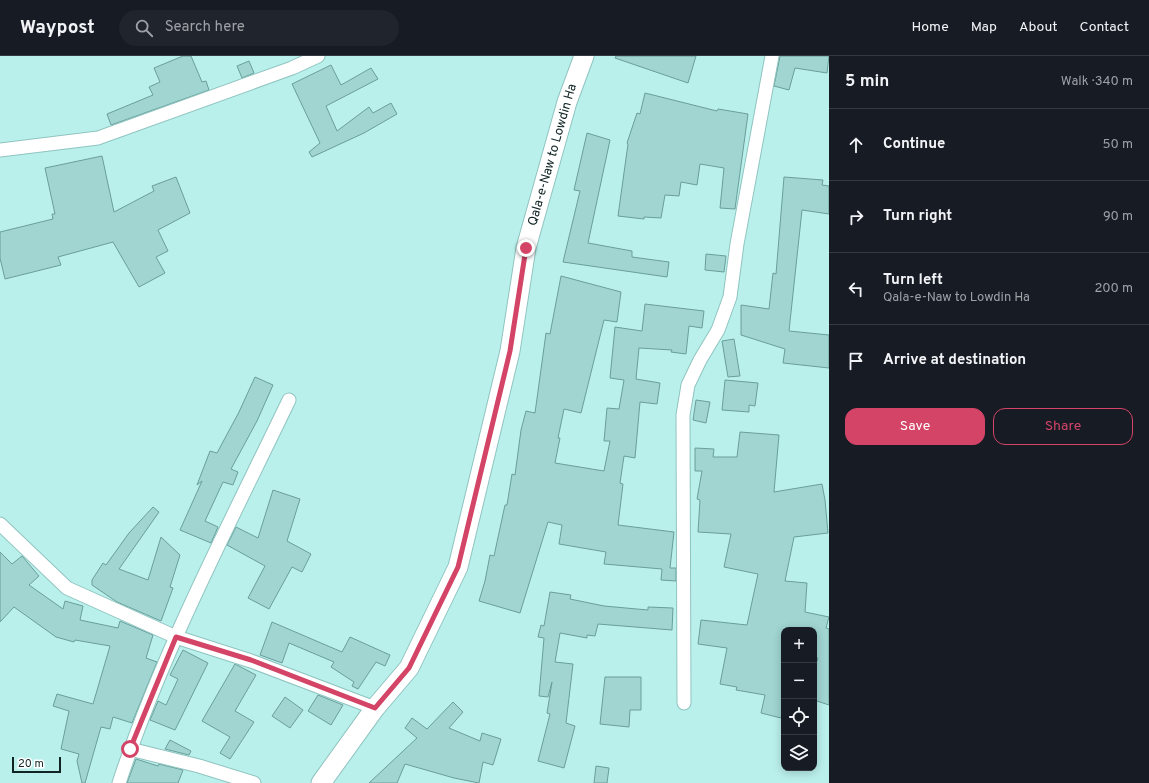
<!DOCTYPE html>
<meta charset="utf-8">
<style>
:root{--surface:#171b24;--page:#20242c;--text:#f1f3f6;--muted:#9ea1a6;--line:#363941;--accent:#d34467}
body{margin:0;font-family:Overpass,sans-serif;background:var(--page);color:var(--text)}
.controls{position:absolute;right:12px;bottom:12px;display:grid;overflow:hidden;border-radius:8px;box-shadow:0 2px 10px #0003}
.controls button{width:36px;height:36px;display:grid;place-items:center;padding:0;border:0;border-bottom:1px solid var(--line);background:var(--surface);color:var(--text);font:20px sans-serif}
.scale{position:absolute;left:12px;bottom:10px;width:49px;box-sizing:border-box;padding-left:4px;border:2px solid #0f2423;border-top:0;font-size:11px;line-height:14px;white-space:nowrap;color:#0f2423;-webkit-text-stroke:3px #fff;paint-order:stroke}
.stop{position:absolute;width:12px;height:12px;margin:-9px;border:3px solid #d34467;border-radius:50%;background:#fff}
.stop.end{background:#d34467;border-color:#fff;box-shadow:0 1px 4px #0008}
.list{margin:0;padding:0;list-style:none}
h2{display:flex;justify-content:space-between;align-items:center;height:52px;margin:0;padding:0 16px;font-size:17px}
h2 small{font-size:13px;font-weight:400;color:var(--muted)}
.list li{display:grid;grid-template-columns:26px 1fr auto;gap:12px;align-items:center;box-sizing:border-box;height:72px;padding:0 16px;border-top:1px solid var(--line)}
.list b{display:block;font-size:15px;white-space:nowrap}
.list p{margin:0;font-size:13px;white-space:nowrap;color:var(--muted)}
.list em{font-size:13px;font-style:normal;color:var(--muted)}
.actions{display:flex;gap:8px;padding:12px 16px}
.actions a{flex:1;padding:9px 0;border:1px solid var(--accent);border-radius:12px;text-align:center;font-size:14px;color:var(--accent)}
.actions .main{background:var(--accent);color:#fff}
.icon{flex:none;width:22px;height:22px;fill:none;stroke:currentColor;stroke-width:2;stroke-linecap:round;stroke-linejoin:round}
.map{position:relative;flex:none;width:829px;height:727px;overflow:hidden}
header{display:flex;align-items:center;gap:24px;box-sizing:border-box;height:56px;padding:0 20px;background:var(--surface);border-bottom:1px solid var(--line)}
header strong{font-size:19px}
nav{display:flex;gap:22px;margin-inline-start:auto;font-size:14px}
.search{width:280px;height:36px;background:var(--page);display:flex;align-items:center;gap:10px;box-sizing:border-box;padding:0 14px;border-radius:22px;color:var(--muted);font-size:15px}
main{display:flex}
aside{flex:1;background:var(--surface)}
.map>svg:first-child{display:block}
.building{fill:#a0d5d1;stroke:#6a9e9a}
.lines{fill:none;stroke-linecap:round;stroke-linejoin:round}
.street-casing{stroke:#8fc4c0;stroke-width:15}
.secondary-casing{stroke:#8fc4c0;stroke-width:21}
.street{stroke:#fff;stroke-width:13}
.secondary{stroke:#fff;stroke-width:19}
.route{stroke:#d34467;stroke-width:5}
.labels{text-anchor:middle;dominant-baseline:central;stroke-width:3;stroke-linejoin:round;paint-order:stroke}
.street-label{font-size:13px;fill:#0f2423;stroke:#fff}
</style>
<header>
<strong>Waypost</strong>
<div class="search"><svg class="icon" aria-label="search" viewBox="0 0 24 24"><circle cx="10" cy="10" r="6"/><path d="M15 15l6 6"/></svg>Search here</div>
<nav><a>Home</a><a>Map</a><a>About</a><a>Contact</a></nav>
</header>
<main>
<div class="map">
<svg width="829" height="727" viewBox="0 0 829 727">
<rect width="100%" height="100%" fill="#baf0ec"/>
<g class="building">
<path d="M 183,0 L 191,0 L 202,26 L 206,25 L 209,34 L 111,69 L 107,58 L 153,39 L 149,31 L 160,26 L 154,12 Z"/>
<path d="M 616,0 L 696,0 L 688,27 L 615,2 Z"/>
<path d="M 780,0 L 829,0 L 827,17 L 795,12 L 789,34 L 774,30 Z"/>
<path d="M 249,5 L 254,17 L 242,22 L 237,10 Z"/>
<path d="M 331,9 L 341,29 L 371,12 L 378,23 L 326,50 L 337,75 L 369,51 L 373,57 L 391,47 L 397,58 L 364,77 L 312,101 L 309,96 L 320,87 L 292,28 Z"/>
<path d="M 645,37 L 717,55 L 718,53 L 748,58 L 735,153 L 720,152 L 724,112 L 700,108 L 697,129 L 681,126 L 679,140 L 665,139 L 661,162 L 644,161 L 644,163 L 618,160 L 628,88 L 627,87 L 637,57 L 640,58 Z"/>
<path d="M 587,77 L 610,84 L 588,187 L 632,195 L 632,201 L 669,206 L 667,221 L 563,206 L 580,135 L 574,134 Z"/>
<path d="M 102,100 L 114,156 L 154,135 L 152,130 L 176,121 L 190,157 L 158,174 L 168,195 L 156,201 L 165,217 L 139,231 L 113,186 L 58,201 L 61,209 L 5,223 L 0,202 L 0,176 L 53,163 L 52,158 L 55,158 L 45,112 Z"/>
<path d="M 784,121 L 823,124 L 822,129 L 829,130 L 829,158 L 802,154 L 789,275 L 829,279 L 829,312 L 783,307 L 785,293 L 741,279 L 741,249 L 769,253 L 773,217 L 776,218 Z"/>
<path d="M 706,198 L 726,200 L 724,216 L 705,214 Z"/>
<path d="M 561,220 L 621,236 L 617,266 L 604,264 L 581,357 L 564,353 L 558,382 L 560,382 L 555,407 L 604,415 L 610,385 L 604,385 L 607,352 L 619,353 L 624,324 L 610,322 L 615,271 L 642,275 L 645,248 L 704,255 L 702,272 L 689,270 L 686,298 L 671,296 L 672,294 L 639,292 L 636,323 L 660,327 L 657,348 L 640,346 L 635,402 L 624,400 L 620,427 L 623,428 L 618,469 L 674,476 L 670,512 L 676,512 L 676,525 L 661,524 L 662,513 L 604,508 L 606,496 L 559,488 L 562,469 L 548,466 L 520,557 L 479,545 L 485,525 L 490,499 L 494,500 L 505,449 L 507,449 L 512,418 L 515,419 L 521,374 L 526,355 L 535,357 L 546,277 L 550,278 Z"/>
<path d="M 734,283 L 740,320 L 728,321 L 722,285 Z"/>
<path d="M 255,321 L 273,329 L 257,365 L 231,413 L 238,416 L 233,429 L 223,426 L 205,465 L 218,471 L 211,487 L 180,474 L 202,425 L 197,429 L 210,395 L 217,397 L 239,356 Z"/>
<path d="M 725,324 L 758,327 L 755,350 L 749,349 L 749,356 L 722,354 Z"/>
<path d="M 696,344 L 710,346 L 706,367 L 693,364 Z"/>
<path d="M 740,376 L 779,379 L 774,436 L 822,428 L 825,444 L 828,477 L 794,481 L 785,525 L 807,527 L 805,556 L 829,561 L 826,572 L 829,573 L 829,649 L 814,644 L 814,613 L 818,602 L 814,602 L 814,574 L 784,574 L 784,649 L 781,662 L 761,657 L 765,639 L 736,634 L 737,631 L 720,628 L 727,592 L 698,588 L 701,564 L 747,569 L 758,518 L 724,511 L 731,478 L 698,476 L 700,444 L 697,443 L 702,415 L 695,415 L 695,392 L 714,393 L 713,401 L 737,401 Z"/>
<path d="M 273,434 L 300,443 L 287,485 L 311,498 L 302,516 L 292,511 L 269,553 L 248,542 L 265,510 L 227,489 L 236,471 L 258,482 Z"/>
<path d="M 153,451 L 159,456 L 119,513 L 148,524 L 161,481 L 180,499 L 170,531 L 173,532 L 161,565 L 117,546 L 92,529 L 92,524 L 103,507 L 106,509 L 129,477 Z"/>
<path d="M 0,496 L 12,508 L 22,500 L 39,520 L 29,529 L 63,553 L 65,545 L 83,550 L 80,564 L 118,572 L 120,565 L 153,579 L 146,602 L 157,606 L 132,667 L 113,661 L 110,673 L 101,671 L 85,727 L 82,727 L 77,705 L 79,698 L 61,693 L 69,655 L 53,650 L 57,638 L 93,648 L 110,590 L 75,584 L 74,586 L 56,581 L 14,551 L 0,566 Z"/>
<path d="M 550,536 L 571,539 L 570,543 L 604,550 L 648,554 L 648,551 L 673,552 L 672,574 L 598,568 L 595,580 L 587,579 L 587,582 L 560,577 L 555,606 L 573,608 L 566,667 L 575,670 L 564,712 L 538,705 L 550,658 L 547,657 L 552,626 L 548,641 L 539,640 L 544,582 L 538,581 L 541,569 L 544,570 Z"/>
<path d="M 272,566 L 342,596 L 350,581 L 390,599 L 385,610 L 376,606 L 358,633 L 352,630 L 354,626 L 331,611 L 334,606 L 289,587 L 282,607 L 260,599 Z"/>
<path d="M 183,594 L 208,607 L 175,674 L 150,664 L 158,645 L 166,649 L 178,623 L 170,619 Z"/>
<path d="M 235,608 L 256,619 L 235,655 L 254,666 L 230,703 L 220,697 L 230,681 L 202,665 Z"/>
<path d="M 605,621 L 641,621 L 641,654 L 630,654 L 629,671 L 600,668 Z"/>
<path d="M 318,639 L 343,649 L 331,669 L 308,655 Z"/>
<path d="M 285,641 L 303,654 L 290,672 L 272,660 Z"/>
<path d="M 453,646 L 463,656 L 449,672 L 480,685 L 482,677 L 501,683 L 493,709 L 483,706 L 479,727 L 454,722 L 405,708 L 397,727 L 369,727 L 417,682 L 405,672 L 412,662 L 427,673 Z"/>
<path d="M 170,684 L 191,695 L 189,699 L 165,693 Z"/>
<path d="M 136,703 L 158,710 L 159,708 L 183,714 L 178,727 L 127,727 Z"/>
<path d="M 596,710 L 609,712 L 607,727 L 594,727 Z"/>
</g>
<g class="lines">
<defs>
<g id="street">
<path d="M 0,94 L 98,82 L 292,12 L 318,0"/>
<path d="M 0,468 L 67,532 L 176,581 L 251,605 L 375,652"/>
<path d="M 684,647 L 683,359 L 688,329 L 700,304 L 718,274 L 730,241 L 737,188 L 772,0"/>
<path d="M 130,693 L 199,710 L 254,727"/>
<path d="M 119,727 C 163,594 229,469 289,344"/>
</g>
<path id="secondary" d="M 321,727 L 375,652 L 409,612 L 458,511 L 510,295 L 526,192 L 567,46 L 584,0"/>
</defs>
<use href="#street" class="street-casing"/>
<use href="#secondary" class="secondary-casing"/>
<use href="#street" class="street"/>
<use href="#secondary" class="secondary"/>
</g>
<g class="lines">
<path class="route" d="M 130,693 L 176,581 L 251,604 L 375,652 L 409,612 L 458,511 L 510,295 L 526,192"/>
</g>
<g class="labels">
<g class="street-label">
<text transform="translate(553 99) rotate(-74)">Qala-e-Naw to Lowdin Ha</text>
</g>
</g>
</svg>
<div class="controls">
<button>+</button>
<button>−</button>
<button><svg class="icon" aria-label="locate" viewBox="0 0 24 24"><circle cx="12" cy="12" r="6"/><path d="M12 2v4M12 18v4M2 12h4M18 12h4"/></svg></button>
<button><svg class="icon" aria-label="layers" viewBox="0 0 24 24"><path d="M12 4l9 5-9 5-9-5zM3 14l9 5 9-5"/></svg></button>
</div>
<div class="scale">20 m</div>
<div class="stop" style="left:130px;top:693px"></div>
<div class="stop end" style="left:526px;top:192px"></div>
</div>
<aside>
<h2>5 min<small>Walk · 340 m</small></h2>
<ul class="list">
<li><svg class="icon" aria-label="ahead" viewBox="0 0 24 24"><path d="M12 20V5M6 11l6-6 6 6"/></svg><div><b>Continue</b></div><em>50 m</em></li>
<li><svg class="icon" aria-label="right" viewBox="0 0 24 24"><path d="M7 20v-9h11M14 6l5 5-5 5"/></svg><div><b>Turn right</b></div><em>90 m</em></li>
<li><svg class="icon" aria-label="left" viewBox="0 0 24 24"><path d="M17 20v-9H6M10 6l-5 5 5 5"/></svg><div><b>Turn left</b><p>Qala-e-Naw to Lowdin Ha</p></div><em>200 m</em></li>
<li><svg class="icon" aria-label="arrive" viewBox="0 0 24 24"><path d="M6 21V4h12l-3 4 3 4H6"/></svg><div><b>Arrive at destination</b></div></li>
</ul>
<div class="actions"><a class="main">Save</a><a>Share</a></div>
</aside>
</main>
